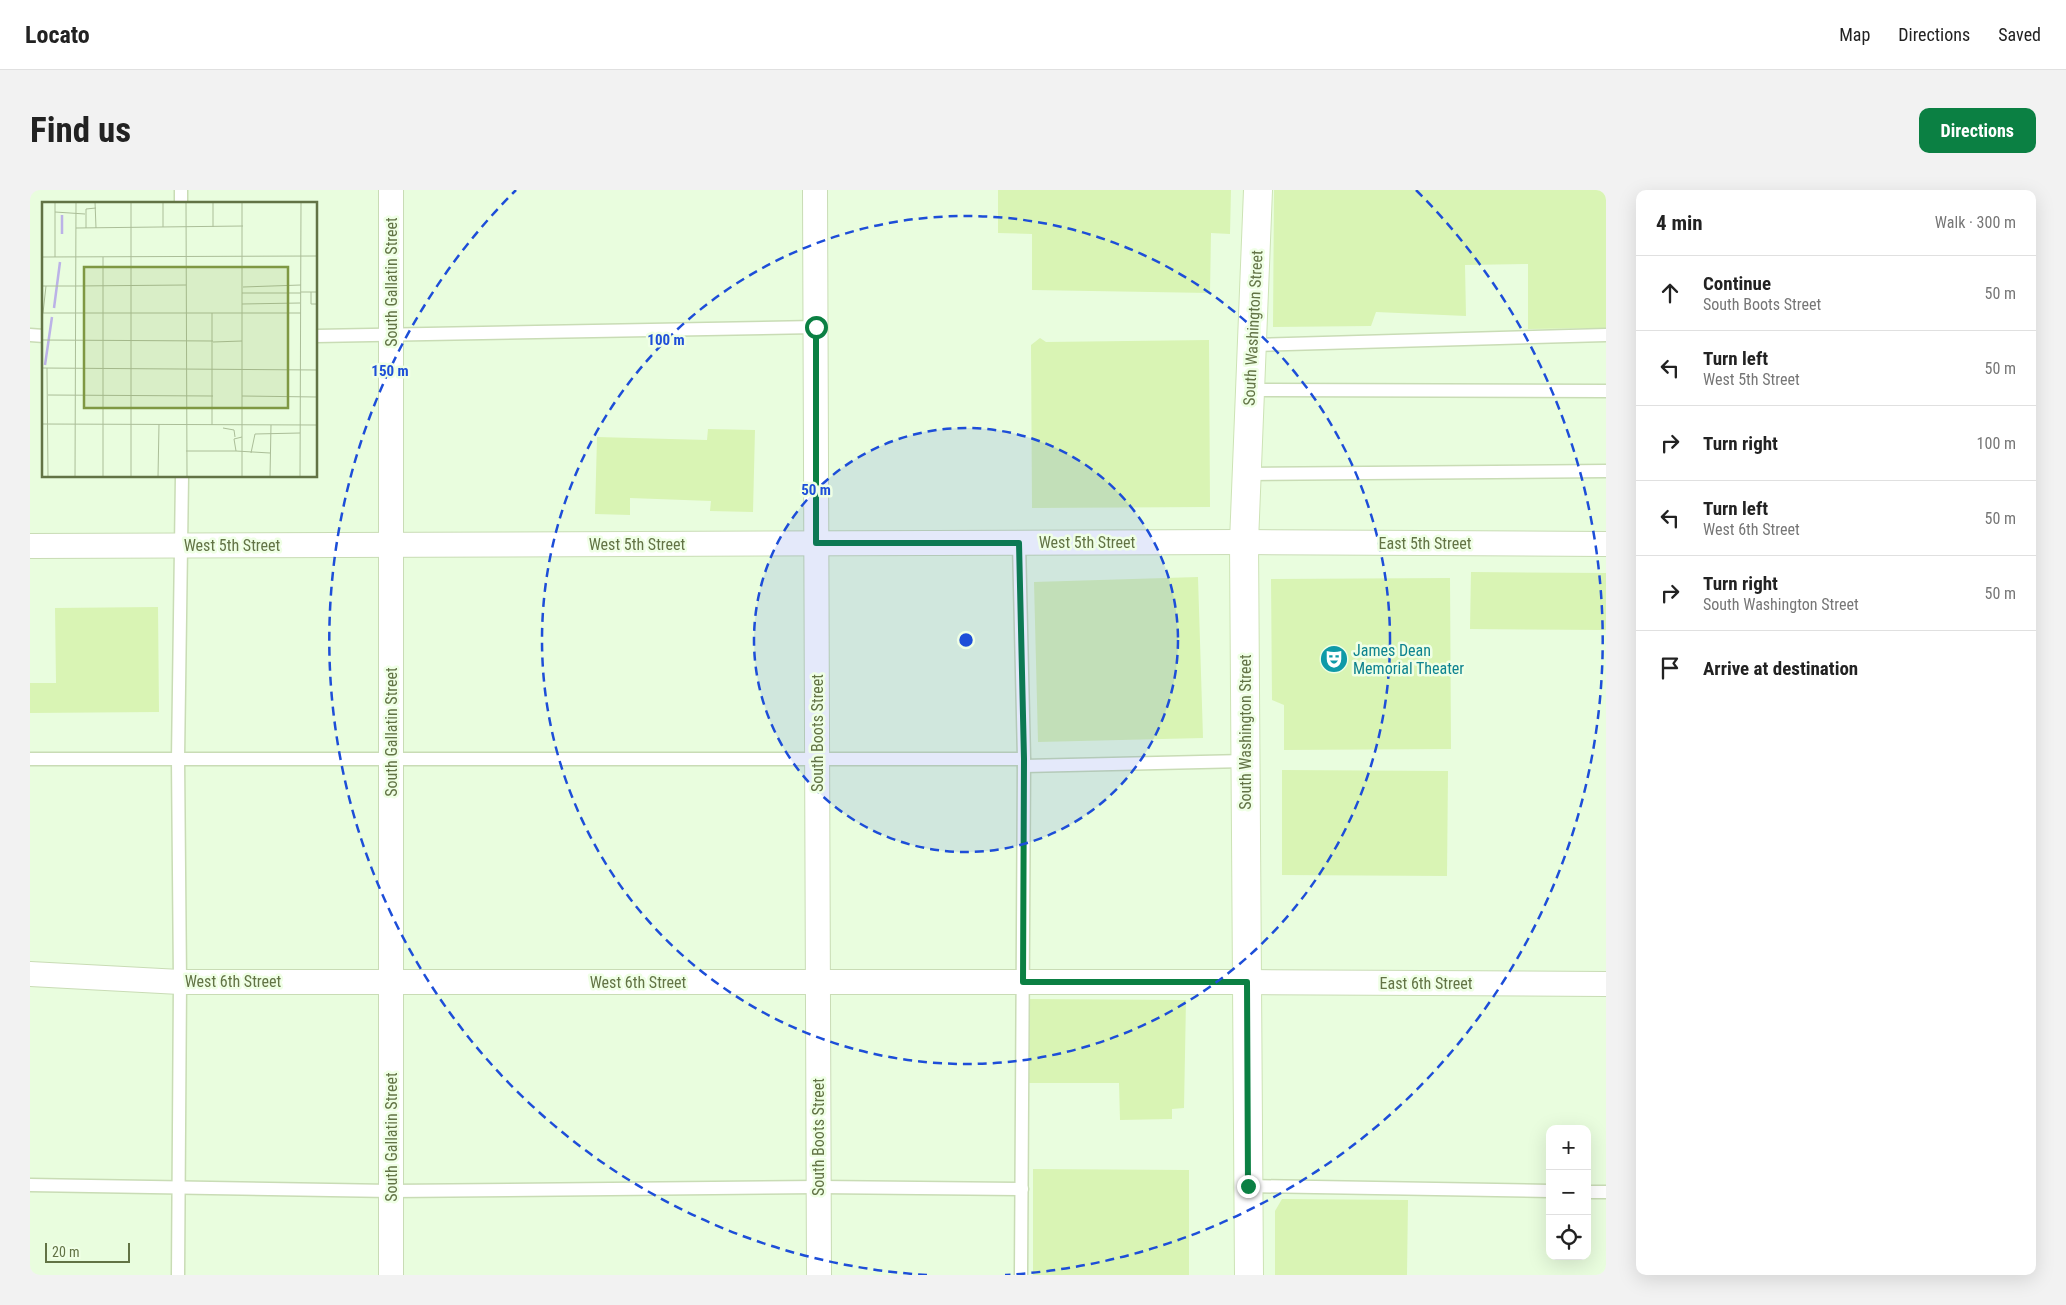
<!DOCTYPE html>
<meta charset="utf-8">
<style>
:root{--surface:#fff;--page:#f2f2f2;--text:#222;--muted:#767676;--line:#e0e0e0;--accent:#0b8043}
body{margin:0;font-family:"Roboto Condensed",sans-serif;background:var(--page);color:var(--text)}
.controls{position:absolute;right:15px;bottom:15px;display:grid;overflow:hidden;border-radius:10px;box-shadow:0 5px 20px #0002}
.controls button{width:45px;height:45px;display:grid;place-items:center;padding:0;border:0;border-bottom:1px solid var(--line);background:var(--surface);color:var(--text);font:25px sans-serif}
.scale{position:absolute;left:15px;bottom:12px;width:85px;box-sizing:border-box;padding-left:5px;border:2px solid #627345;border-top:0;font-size:14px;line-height:18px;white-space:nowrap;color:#627345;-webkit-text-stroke:4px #efffe5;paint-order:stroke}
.stop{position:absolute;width:15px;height:15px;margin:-11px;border:4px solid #0b8043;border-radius:50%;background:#fff}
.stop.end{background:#0b8043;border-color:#fff;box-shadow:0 1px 5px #0008}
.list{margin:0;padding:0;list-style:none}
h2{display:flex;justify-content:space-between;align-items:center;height:65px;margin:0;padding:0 20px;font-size:21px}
h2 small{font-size:16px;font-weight:400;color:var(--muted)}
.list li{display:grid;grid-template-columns:32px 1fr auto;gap:15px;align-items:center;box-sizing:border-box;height:75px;padding:0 20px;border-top:1px solid var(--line)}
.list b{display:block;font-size:19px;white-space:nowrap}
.list p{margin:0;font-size:16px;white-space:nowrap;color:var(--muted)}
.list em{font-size:16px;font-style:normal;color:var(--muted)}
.icon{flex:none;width:28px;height:28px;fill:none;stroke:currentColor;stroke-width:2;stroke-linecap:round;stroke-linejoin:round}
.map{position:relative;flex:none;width:1576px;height:1085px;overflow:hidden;border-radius:10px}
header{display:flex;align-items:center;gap:30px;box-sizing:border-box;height:70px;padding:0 25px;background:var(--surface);border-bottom:1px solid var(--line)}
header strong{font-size:24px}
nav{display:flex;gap:28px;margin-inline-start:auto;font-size:18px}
.intro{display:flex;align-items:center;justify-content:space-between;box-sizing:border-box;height:120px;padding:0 30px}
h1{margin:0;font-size:35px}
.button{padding:12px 22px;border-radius:10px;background:var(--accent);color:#fff;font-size:18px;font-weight:700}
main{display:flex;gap:30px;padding:0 30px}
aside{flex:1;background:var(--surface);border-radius:10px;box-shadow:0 5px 20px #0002}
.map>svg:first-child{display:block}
.building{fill:#d9f4b4}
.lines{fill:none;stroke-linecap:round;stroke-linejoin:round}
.service-casing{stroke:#c9dcb5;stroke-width:15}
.minor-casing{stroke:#c9dcb5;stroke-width:26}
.secondary-casing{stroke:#cde3b5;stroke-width:30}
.service{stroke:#fff;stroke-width:12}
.minor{stroke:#fff;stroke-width:24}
.secondary{stroke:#fff;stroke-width:28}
.route{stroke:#0b8043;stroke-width:6}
.ring{fill:none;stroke:#1d4ed8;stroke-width:2.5;stroke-dasharray:9 6}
.labels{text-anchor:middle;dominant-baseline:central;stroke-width:5;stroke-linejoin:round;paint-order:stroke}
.street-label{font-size:16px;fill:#627345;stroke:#efffe5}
.culture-label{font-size:16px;fill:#0d838f;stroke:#efffe5;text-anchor:start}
.inset-river{fill:none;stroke:#bbb2e7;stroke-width:2.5}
.inset-road{fill:none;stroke:#abbe98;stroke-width:1}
.view{fill:#7f9843;fill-opacity:0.15;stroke:#7f9843;stroke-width:2.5}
.inset-edge{fill:none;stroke:#627345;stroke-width:2.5}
.centre{fill:#1d4ed8;stroke:#efffe5;stroke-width:2.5}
.ring-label{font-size:15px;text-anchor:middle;font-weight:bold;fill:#1d4ed8;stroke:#efffe5;stroke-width:5;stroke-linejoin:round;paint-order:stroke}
</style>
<header>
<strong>Locato</strong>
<nav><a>Map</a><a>Directions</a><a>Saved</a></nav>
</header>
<div class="intro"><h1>Find us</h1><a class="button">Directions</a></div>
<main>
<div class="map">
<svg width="1576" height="1085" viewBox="0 0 1576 1085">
<rect width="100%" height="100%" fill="#e9fdde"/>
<g class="building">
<path d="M 968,0 L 1201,0 L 1200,44 L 1181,43 L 1180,103 L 1002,100 L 1002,44 L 968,43 Z"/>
<path d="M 1244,0 L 1576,0 L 1576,138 L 1498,139 L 1498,74 L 1435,75 L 1436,126 L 1346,122 L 1341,136 L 1243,137 Z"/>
<path d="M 1010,148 L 1016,152 L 1179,150 L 1180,317 L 1002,318 L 1001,155 Z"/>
<path d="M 678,239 L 725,240 L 723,322 L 680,321 L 681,311 L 600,308 L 600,325 L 565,324 L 567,247 L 677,250 Z"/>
<path d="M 1441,382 L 1576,383 L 1576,440 L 1440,439 Z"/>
<path d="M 1168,387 L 1173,548 L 1008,552 L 1004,392 Z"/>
<path d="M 1420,388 L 1421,559 L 1254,560 L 1254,515 L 1242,510 L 1241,389 Z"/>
<path d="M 128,417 L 129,522 L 0,523 L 0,493 L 26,493 L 25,418 Z"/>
<path d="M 1252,580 L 1418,581 L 1417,686 L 1252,685 Z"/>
<path d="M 995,809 L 1156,810 L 1154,918 L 1142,919 L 1142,929 L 1090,930 L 1089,893 L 996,893 Z"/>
<path d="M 1003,979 L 1159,980 L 1159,1085 L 1003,1085 Z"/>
<path d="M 1252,1009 L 1378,1010 L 1377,1085 L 1245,1085 L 1245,1021 Z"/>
</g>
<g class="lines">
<defs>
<g id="service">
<path d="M 151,0 L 151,14"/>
<path d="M 0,145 L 14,146"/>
<path d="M 286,146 L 786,137"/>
<path d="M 1223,155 L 1576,145"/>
<path d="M 1220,200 L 1576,201"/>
<path d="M 1216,284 L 1576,281"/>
<path d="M 989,353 L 994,569 L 991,1085"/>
<path d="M 0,569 L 994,569"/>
<path d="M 994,576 L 1215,571"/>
<path d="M 0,995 L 361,1001 L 789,997 L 992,999"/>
<path d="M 1218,996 L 1520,1001"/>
<path d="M 1557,1002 L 1576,1002"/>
<path d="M 148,1085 L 150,792 L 148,569 L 152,286"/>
</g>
<g id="minor">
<path d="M 785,0 L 789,1085"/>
<path d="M 0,356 L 1214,352 L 1576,354"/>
<path d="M 0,784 L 150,792 L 1217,792 L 1576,794"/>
<path d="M 361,1085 L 361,0"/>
</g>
<path id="secondary" d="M 1219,1085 L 1214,352 L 1228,0"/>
</defs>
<use href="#service" class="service-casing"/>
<use href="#minor" class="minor-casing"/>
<use href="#secondary" class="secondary-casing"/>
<use href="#service" class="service"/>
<use href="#minor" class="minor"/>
<use href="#secondary" class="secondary"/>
</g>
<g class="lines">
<path class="route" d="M 786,137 L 786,353 L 989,353 L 994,569 L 993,792 L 1217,792 L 1218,996"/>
</g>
<circle cx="936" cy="450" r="212" fill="#1d4ed8" fill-opacity=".12"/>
<g class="ring">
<circle cx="936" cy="450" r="212"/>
<circle cx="936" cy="450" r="424"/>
<path d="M897 1085A636 636 0 0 1 486 0M1386 0A636 636 0 0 1 975 1085"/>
</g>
<defs>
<symbol id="theatre-disc" viewBox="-11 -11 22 22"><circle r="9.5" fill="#0f9aa8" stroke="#efffe5"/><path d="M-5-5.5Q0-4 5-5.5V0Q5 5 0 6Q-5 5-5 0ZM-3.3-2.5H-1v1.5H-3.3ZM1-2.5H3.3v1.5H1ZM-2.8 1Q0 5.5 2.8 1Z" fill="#fff"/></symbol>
</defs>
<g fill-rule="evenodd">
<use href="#theatre-disc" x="1288" y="453" width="32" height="32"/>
</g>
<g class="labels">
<g class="street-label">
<text transform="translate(361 92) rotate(-90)">South Gallatin Street</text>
<text transform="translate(1223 138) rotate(-87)">South Washington Street</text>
<text x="1057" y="352">West 5th Street</text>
<text x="1395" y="353">East 5th Street</text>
<text x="607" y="354">West 5th Street</text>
<text x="202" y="355">West 5th Street</text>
<text transform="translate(361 542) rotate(-90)">South Gallatin Street</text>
<text transform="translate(1215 542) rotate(-90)">South Washington Street</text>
<text transform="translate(787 543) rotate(-90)">South Boots Street</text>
<text x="203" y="791">West 6th Street</text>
<text x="608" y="792">West 6th Street</text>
<text x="1396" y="793">East 6th Street</text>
<text transform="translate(361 947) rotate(-90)">South Gallatin Street</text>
<text transform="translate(788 947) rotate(-90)">South Boots Street</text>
</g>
<g class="culture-label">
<text x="1323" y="460">James Dean<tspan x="1323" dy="18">Memorial Theater</tspan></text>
</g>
</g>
<g transform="translate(12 12)">
<rect width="275" height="275" fill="#e9fdde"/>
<path class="inset-river" d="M 20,32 L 20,13M 12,106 L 18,60M 3,163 L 10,115"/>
<path class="inset-road" d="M 13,0 L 13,55M 53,0 L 54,26M 121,0 L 121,25M 144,0 L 145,275M 13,10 L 43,12M 171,25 L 171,0M 34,26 L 201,24M 44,26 L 44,7 L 54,6M 0,55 L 275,54M 0,84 L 34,84M 34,84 L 144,83M 201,85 L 259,83M 259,90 L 275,90M 269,90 L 269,102 L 275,102M 200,91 L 259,91M 200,102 L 258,101M 0,111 L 259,111M 1,111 L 4,84M 170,111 L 170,223M 0,138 L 171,139M 171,140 L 200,139M 0,166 L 275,168M 5,166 L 6,275M 6,193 L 171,194M 200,194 L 275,195M 0,222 L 275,223M 181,226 L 192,228 L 193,235M 200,235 L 192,237 L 194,249 L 228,251M 144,249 L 194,249M 209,251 L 213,232 L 258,231M 33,275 L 34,0M 61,275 L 61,55M 89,275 L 89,0M 116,275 L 117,222M 200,275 L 200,0M 228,275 L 229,223M 258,275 L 259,0"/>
<path class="view" d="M 42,65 L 246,65 L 246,206 L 42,206 Z"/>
<rect width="275" height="275" class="inset-edge"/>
</g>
<circle cx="936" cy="450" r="8" class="centre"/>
<g class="ring-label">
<text x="636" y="155">100 m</text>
<text x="360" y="186">150 m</text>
<text x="786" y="305">50 m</text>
</g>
</svg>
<div class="controls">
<button>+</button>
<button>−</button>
<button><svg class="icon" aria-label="locate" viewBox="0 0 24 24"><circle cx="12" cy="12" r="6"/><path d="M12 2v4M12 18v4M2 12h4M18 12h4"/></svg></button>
</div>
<div class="scale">20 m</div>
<div class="stop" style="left:786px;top:137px"></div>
<div class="stop end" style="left:1218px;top:996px"></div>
</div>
<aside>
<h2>4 min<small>Walk · 300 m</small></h2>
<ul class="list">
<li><svg class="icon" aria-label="ahead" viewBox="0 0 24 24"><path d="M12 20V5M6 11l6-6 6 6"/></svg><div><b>Continue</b><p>South Boots Street</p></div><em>50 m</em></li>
<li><svg class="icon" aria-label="left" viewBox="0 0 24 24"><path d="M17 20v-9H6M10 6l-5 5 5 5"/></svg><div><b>Turn left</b><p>West 5th Street</p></div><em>50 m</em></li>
<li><svg class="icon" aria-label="right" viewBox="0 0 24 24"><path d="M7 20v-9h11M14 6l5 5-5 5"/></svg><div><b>Turn right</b></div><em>100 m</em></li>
<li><svg class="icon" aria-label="left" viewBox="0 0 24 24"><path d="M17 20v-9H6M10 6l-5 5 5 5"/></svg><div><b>Turn left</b><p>West 6th Street</p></div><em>50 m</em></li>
<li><svg class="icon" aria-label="right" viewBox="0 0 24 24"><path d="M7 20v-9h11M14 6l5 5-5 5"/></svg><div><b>Turn right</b><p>South Washington Street</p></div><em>50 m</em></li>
<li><svg class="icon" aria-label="arrive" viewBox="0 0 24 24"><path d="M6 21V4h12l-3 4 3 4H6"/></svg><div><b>Arrive at destination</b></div></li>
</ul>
</aside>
</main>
